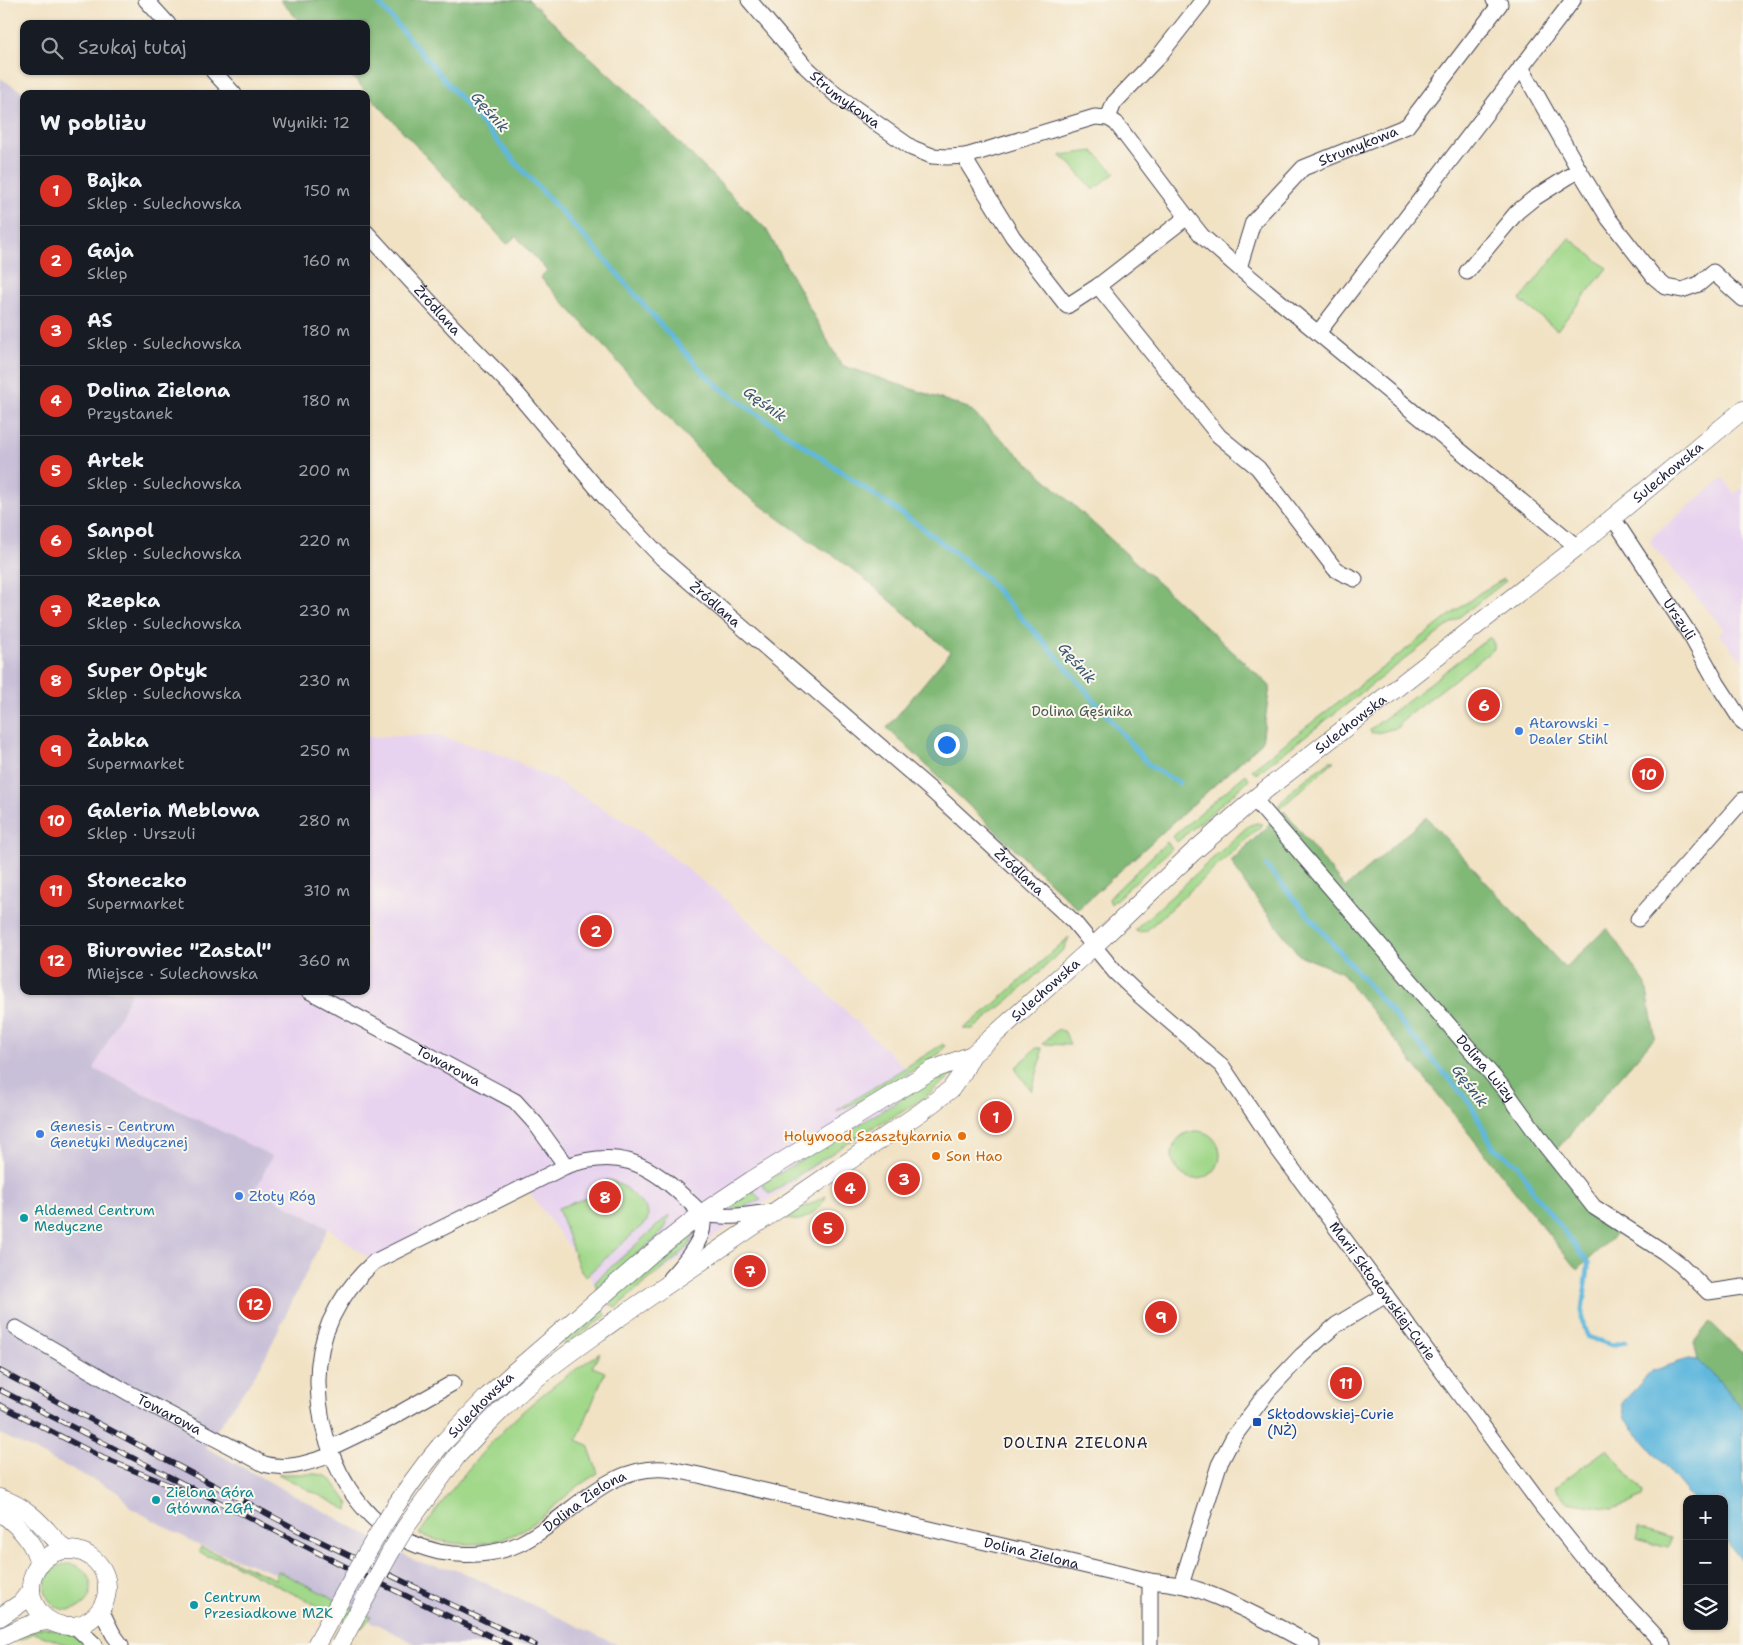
<!DOCTYPE html>
<html lang="pl">
<meta charset="utf-8">
<style>
:root{--surface:#171b24;--page:#20242c;--text:#f1f3f6;--muted:#9ea1a6;--line:#363941;--accent:#d93025}
body{margin:0;font-family:"Shantell Sans",sans-serif;background:var(--page);color:var(--text)}
.controls{position:absolute;right:15px;bottom:15px;display:grid;overflow:hidden;border-radius:10px;box-shadow:0 1px 4px #0004}
.controls button{width:45px;height:45px;display:grid;place-items:center;padding:0;border:0;border-bottom:1px solid var(--line);background:var(--surface);color:var(--text);font:25px sans-serif}
.you{position:absolute;left:946px;top:744px;width:18px;height:18px;margin:-12px;border:4px solid #fff;border-radius:50%;background:#1a73e8;box-shadow:0 0 0 8px #1a73e833}
.badge{display:grid;place-items:center;width:32px;height:32px;border-radius:50%;background:var(--accent);color:#fff;font-size:16px;font-weight:700}
.pin{position:absolute;translate:-50% -50%;border:2px solid #fff;box-shadow:0 1px 5px #0006}
.list{margin:0;padding:0;list-style:none}
h2{display:flex;justify-content:space-between;align-items:center;height:65px;margin:0;padding:0 20px;font-size:21px}
h2 small{font-size:16px;font-weight:400;color:var(--muted)}
.list li{display:grid;grid-template-columns:32px 1fr auto;gap:15px;align-items:center;box-sizing:border-box;height:70px;padding:0 20px;border-top:1px solid var(--line)}
.list b{display:block;font-size:19px;white-space:nowrap}
.list p{margin:0;font-size:16px;white-space:nowrap;color:var(--muted)}
.list em{font-size:16px;font-style:normal;color:var(--muted)}
.icon{flex:none;width:28px;height:28px;fill:none;stroke:currentColor;stroke-width:2;stroke-linecap:round;stroke-linejoin:round}
.map{position:relative;flex:none;width:1743px;height:1645px;overflow:hidden}
.search{position:absolute;background:var(--surface);box-shadow:0 1px 4px #0004;left:20px;top:20px;width:350px;height:55px;display:flex;align-items:center;gap:12px;box-sizing:border-box;padding:0 18px;border-radius:10px;color:var(--muted);font-size:19px}
.panel{position:absolute;background:var(--surface);box-shadow:0 1px 4px #0004;left:20px;top:90px;width:350px;height:905px;border-radius:10px}
.map>svg:first-child{display:block}
.built{fill:#e7d2ef}
.industrial{fill:#c8bfd8}
.green{fill:#a1d88a;stroke:#627d62}
.forest{fill:#80b876;stroke:#516d58}
.water{fill:#60b8dd;stroke:#416d8c}
.lines{fill:none;stroke-linecap:round;stroke-linejoin:round}
.stream{stroke:#60b8dd;stroke-width:5}
.minor-casing{stroke:#413f50;stroke-width:17}
.tertiary-casing{stroke:#413f50;stroke-width:19}
.minor{stroke:#fff;stroke-width:15}
.tertiary{stroke:#fff;stroke-width:18}
.rail-casing{stroke:#22223b;stroke-width:5.5}
.rail{stroke:#fbf7ec;stroke-width:4;stroke-dasharray:11;stroke-linecap:butt}
.tertiary-bridge-casing{stroke:#413f50;stroke-width:19;stroke-linecap:butt}
.tertiary-bridge{stroke:#fff;stroke-width:18}
.shop-dot{fill:#3f7fe0;stroke:#fbf7ec;stroke-width:2}
.food-dot{fill:#e8710a;stroke:#fbf7ec;stroke-width:2}
.culture-dot{fill:#0f9aa8;stroke:#fbf7ec;stroke-width:2}
.transit-dot{fill:#1a4fb4;stroke:#fbf7ec;stroke-width:2}
.labels{text-anchor:middle;dominant-baseline:central;stroke-width:4;stroke-linejoin:round;paint-order:stroke}
.street-label{font-size:14px;fill:#22223b;stroke:#fbf7ec}
.park-label{font-size:14px;fill:#485953;stroke:#fbf7ec}
.shop-label{font-size:14px;fill:#366cbe;stroke:#fbf7ec;text-anchor:start}
.food-label{font-size:14px;fill:#c56008;stroke:#fbf7ec;text-anchor:end}
.culture-label{font-size:14px;fill:#0d838f;stroke:#fbf7ec;text-anchor:start}
.transit-label{font-size:14px;fill:#164399;stroke:#fbf7ec;text-anchor:start}
.water-label{font-size:15px;font-style:italic;fill:#385674;stroke:#fbf7ec}
.neighbourhood-label{font-size:15px;letter-spacing:1px;fill:#22223b;stroke:#fbf7ec}
</style>
<div class="map">
<svg width="1743" height="1645" viewBox="0 0 1743 1645">
<rect width="100%" height="100%" fill="#fbf7ec"/>
<filter id="ink" filterUnits="userSpaceOnUse"><feTurbulence type="fractalNoise" baseFrequency=".02" numOctaves="2"/><feDisplacementMap in="SourceGraphic" scale="10" xChannelSelector="R" yChannelSelector="G"/><feConvolveMatrix kernelMatrix="1 2 1 2 8 2 1 2 1" color-interpolation-filters="sRGB"/></filter>
<filter id="wash" filterUnits="userSpaceOnUse"><feTurbulence type="fractalNoise" baseFrequency=".0096" numOctaves="4" result="noise"/><feDisplacementMap in="SourceGraphic" scale="20" xChannelSelector="R" yChannelSelector="G"/><feGaussianBlur stdDeviation="1.12" result="paint"/><feColorMatrix in="noise" values="0 0 0 0 0 0 0 0 0 0 0 0 0 0 0 0 0 1.4 0 .05"/><feComposite in="paint" operator="in"/></filter>
<g filter="url(#wash)">
<rect width="100%" height="100%" fill="#f1e2c4"/>
<g class="built">
<path d="M 1723,478 L 1735,494 L 1743,487 L 1743,662 L 1719,634 L 1724,629 L 1650,543 L 1653,536 Z"/>
<path d="M 436,735 L 505,756 L 559,782 L 636,828 L 720,895 L 805,972 L 925,1087 L 766,1202 L 608,1307 L 588,1273 L 525,1186 L 374,1262 L 328,1228 L 255,1189 L 272,1156 L 94,1069 L 132,991 L 366,991 L 366,737 Z"/>
</g>
<path class="industrial" d="M 0,78 L 26,94 L 24,94 L 24,991 L 132,991 L 94,1069 L 272,1156 L 256,1189 L 328,1228 L 261,1366 L 205,1447 L 416,1561 L 430,1565 L 456,1569 L 618,1645 L 418,1645 L 277,1574 L 199,1545 L 131,1508 L 118,1492 L 0,1434 Z"/>
<g class="green">
<path d="M 1093,151 L 1115,173 L 1093,190 L 1066,159 L 1064,160 L 1061,157 L 1062,155 Z"/>
<path d="M 1569,238 L 1607,268 L 1557,330 L 1520,300 Z"/>
<path d="M 1504,579 L 1506,581 L 1256,774 L 1252,769 L 1453,613 L 1481,592 Z"/>
<path d="M 1490,637 L 1494,644 L 1494,649 L 1402,720 L 1399,727 L 1381,732 L 1371,733 L 1370,730 L 1372,728 Z"/>
<path d="M 1330,761 L 1334,761 L 1277,811 C 1279,796 1317,771 1330,761 Z"/>
<path d="M 1246,774 L 1249,779 L 1242,786 L 1177,842 L 1172,837 Z"/>
<path d="M 1256,823 L 1263,824 L 1146,931 L 1138,932 L 1135,930 L 1248,826 Z"/>
<path d="M 1167,842 L 1172,848 L 1111,904 L 1109,899 L 1114,893 Z"/>
<path d="M 1069,937 L 1064,949 L 1010,999 L 973,1029 L 963,1029 L 992,1006 Z"/>
<path d="M 1058,1029 L 1065,1032 L 1070,1045 L 1042,1044 Z"/>
<path d="M 943,1044 L 945,1046 L 940,1053 L 873,1096 L 836,1111 Z"/>
<path d="M 1036,1048 L 1041,1048 L 1041,1059 L 1032,1091 L 1016,1070 L 1017,1066 Z"/>
<path d="M 955,1066 L 950,1077 L 925,1097 L 902,1112 L 868,1130 L 769,1194 L 762,1184 Z"/>
<circle cx="1196" cy="1155" r="24"/>
<path d="M 606,1180 C 623,1181 635,1198 647,1209 L 648,1215 L 647,1221 L 585,1277 L 579,1268 L 558,1208 L 592,1196 L 596,1206 L 617,1198 L 613,1187 L 606,1190 Z"/>
<path d="M 753,1190 L 761,1200 L 741,1208 L 728,1208 L 729,1205 Z"/>
<path d="M 826,1196 C 822,1207 805,1223 792,1220 C 789,1220 787,1218 785,1217 Z"/>
<path d="M 669,1215 L 666,1226 L 661,1234 L 597,1289 L 595,1283 L 600,1277 Z"/>
<path d="M 692,1232 L 695,1232 L 689,1246 L 680,1255 L 637,1289 L 616,1308 L 609,1303 L 622,1290 Z"/>
<path d="M 601,1309 L 607,1315 L 565,1345 L 563,1342 L 565,1339 Z"/>
<path d="M 600,1353 L 592,1367 L 605,1372 L 577,1440 L 588,1445 L 598,1473 C 589,1479 580,1484 572,1491 C 555,1505 537,1523 517,1533 C 487,1548 449,1547 419,1534 C 458,1479 501,1425 556,1384 C 570,1373 585,1363 600,1353 Z"/>
<path d="M 1607,1449 L 1643,1492 L 1642,1497 L 1630,1503 L 1612,1509 L 1567,1502 L 1555,1487 Z"/>
<path d="M 278,1474 L 316,1474 L 323,1475 L 330,1478 L 349,1504 L 348,1510 Z"/>
<path d="M 1639,1528 L 1671,1538 L 1668,1548 L 1636,1539 Z"/>
<path d="M 201,1547 L 275,1579 L 278,1571 L 371,1617 L 362,1628 L 228,1561 L 207,1556 L 199,1551 Z"/>
<circle cx="68" cy="1587" r="23"/>
<path d="M 44,1627 L 71,1634 L 86,1645 L 68,1645 L 34,1633 L 21,1640 L 15,1637 Z"/>
</g>
<g class="forest">
<path d="M 280,0 L 529,0 L 634,98 L 766,229 L 841,365 L 968,408 L 1270,686 L 1262,742 L 1078,909 L 887,728 L 950,652 L 871,584 L 835,556 L 816,545 L 727,481 L 540,277 L 547,271 L 516,236 L 507,244 L 347,71 L 366,71 L 366,24 L 302,24 Z"/>
<path d="M 1284,811 L 1345,888 L 1426,817 L 1565,968 L 1607,928 L 1646,985 L 1655,1037 L 1557,1149 L 1587,1208 L 1622,1228 L 1577,1270 L 1341,972 L 1299,955 L 1245,884 L 1231,861 Z"/>
<path d="M 1710,1322 L 1741,1352 L 1743,1352 L 1743,1410 L 1720,1382 L 1698,1360 L 1694,1342 Z"/>
</g>
<path class="water" d="M 1688,1359 L 1698,1360 L 1720,1382 L 1743,1410 L 1743,1562 L 1724,1538 L 1724,1499 L 1693,1499 L 1625,1419 L 1622,1403 L 1652,1371 Z"/>
<g class="lines">
<g class="stream">
<path d="M 376,0 L 516,163 L 604,258 L 666,331 L 703,372 L 719,387 L 749,408 L 924,529 L 981,573 L 1059,659 L 1150,766 L 1179,783"/>
<path d="M 1266,866 L 1470,1103 L 1493,1147 L 1518,1165 L 1534,1193 L 1588,1262 C 1589,1288 1574,1315 1588,1337 L 1612,1345 L 1625,1342"/>
</g>
</g>
</g>
<g filter="url(#ink)">
<g class="lines">
<defs>
<g id="minor">
<path d="M 146,0 L 168,24"/>
<path id="s1" d="M 749,0 L 806,67 L 835,94 L 912,148 L 932,156 L 947,157 L 966,156 L 969,166 L 1013,237 L 1067,306 L 1098,286 L 1187,217 L 1202,236 L 1239,268 L 1577,547"/>
<path d="M 1521,67 L 1579,170 L 1609,219 L 1654,277 L 1666,287 L 1682,290 L 1699,284 L 1713,272 L 1743,299"/>
<path d="M 213,71 L 234,94"/>
<path d="M 1108,118 L 1114,103 L 1159,56 L 1203,0"/>
<path d="M 966,156 L 1095,117 L 1108,118 L 1116,123 L 1187,217"/>
<path id="s2" d="M 366,232 L 454,328 L 509,384 L 606,499 L 662,558 L 931,790 L 1074,922 L 1115,972 L 1139,995 L 1222,1066 L 1277,1148 L 1544,1509 L 1586,1561 L 1664,1645"/>
<path id="s3" d="M 1239,268 L 1253,222 L 1303,168 L 1407,126 L 1500,4 L 1494,0"/>
<path d="M 1467,272 L 1517,212 L 1533,199 L 1579,170"/>
<path d="M 1098,286 L 1219,436 L 1258,468 L 1335,569 L 1342,573 L 1355,579"/>
<path d="M 1318,333 L 1573,0"/>
<path id="s4" d="M 1613,518 L 1692,638 L 1717,683 L 1743,723"/>
<path id="s5" d="M 1254,799 L 1505,1090 L 1545,1145 L 1594,1207 L 1664,1252 L 1681,1265 L 1708,1292 L 1743,1287"/>
<path d="M 1638,919 L 1743,800"/>
<path id="s6" d="M 309,991 L 515,1101 L 535,1123 L 566,1166"/>
<path d="M 701,1214 C 727,1219 750,1215 776,1211"/>
<path id="s7" d="M 670,1278 C 682,1265 704,1241 703,1223 C 703,1211 691,1204 683,1196 C 646,1161 616,1149 566,1166 L 374,1262 C 338,1295 317,1334 318,1384 C 319,1432 337,1482 371,1516 C 389,1534 414,1546 439,1552 C 465,1557 497,1555 521,1543 C 570,1519 605,1464 666,1469 C 687,1471 707,1477 726,1482 C 761,1490 795,1498 830,1506 C 937,1530 1044,1556 1150,1581 C 1168,1583 1187,1585 1204,1592 C 1241,1606 1277,1626 1312,1645"/>
<path id="s8" d="M 16,1328 L 127,1392 L 264,1464 C 287,1471 310,1462 332,1455"/>
<path d="M 330,1448 L 382,1423 L 453,1383"/>
<path d="M 1181,1585 L 1219,1465 L 1233,1438 L 1268,1391 L 1302,1355 L 1336,1325 L 1386,1295"/>
<path d="M 101,1610 L 113,1634 L 121,1645"/>
<path d="M 75,1626 L 95,1645"/>
<path d="M 1150,1645 L 1150,1581"/>
</g>
<g id="tertiary">
<path id="s9" d="M 440,1446 L 488,1396 L 514,1372 L 652,1253 L 701,1214 L 752,1180 L 932,1070 L 972,1055"/>
<path id="s10" d="M 457,1456 C 481,1431 504,1405 531,1383 C 558,1360 588,1340 617,1319 L 921,1112 L 951,1089 L 963,1072 L 972,1055 L 1094,946 L 1192,853 L 1254,799 L 1577,547 L 1743,410"/>
<path d="M 0,1498 C 31,1508 43,1527 65,1550"/>
<path d="M 0,1512 C 18,1525 35,1543 39,1565"/>
<circle cx="69" cy="1588" r="38"/>
<path d="M 0,1617 L 21,1603 L 31,1590"/>
<path d="M 0,1638 C 16,1630 31,1622 50,1621"/>
</g>
</defs>
<use href="#minor" class="minor-casing"/>
<use href="#tertiary" class="tertiary-casing"/>
<use href="#minor" class="minor"/>
<use href="#tertiary" class="tertiary"/>
<defs>
<g id="rail">
<path d="M 0,1371 L 307,1535 L 535,1645"/>
<path d="M 0,1390 L 348,1568 L 509,1645"/>
<path d="M 0,1405 L 103,1458 L 189,1493"/>
</g>
</defs>
<use href="#rail" class="rail-casing"/>
<use href="#rail" class="rail"/>
<defs>
<g id="tertiary-bridge">
<path d="M 316,1645 C 354,1576 389,1506 440,1446"/>
<path d="M 340,1645 L 390,1553 L 405,1528 L 457,1456"/>
</g>
</defs>
<use href="#tertiary-bridge" class="tertiary-bridge-casing"/>
<use href="#tertiary-bridge" class="tertiary-bridge"/>
</g>
</g>
<g class="shop-dot">
<circle cx="1519" cy="731" r="5"/>
<circle cx="40" cy="1134" r="5"/>
<circle cx="239" cy="1196" r="5"/>
</g>
<g class="food-dot">
<circle cx="962" cy="1136" r="5"/>
<circle cx="936" cy="1156" r="5"/>
</g>
<g class="culture-dot">
<circle cx="24" cy="1218" r="5"/>
<circle cx="156" cy="1500" r="5"/>
<circle cx="194" cy="1605" r="5"/>
</g>
<rect class="transit-dot" x="1252" y="1417" width="10" height="10" rx="2.5"/>
<g class="labels">
<g class="street-label">
<text stroke="none"><textPath href="#s1" startOffset="139">Strumykowa</textPath></text>
<text stroke="none"><textPath href="#s3" startOffset="181">Strumykowa</textPath></text>
<text stroke="none"><textPath href="#s2" startOffset="106">Źródlana</textPath></text>
<text stroke="none"><textPath href="#s10" startOffset="1565">Sulechowska</textPath></text>
<text stroke="none"><textPath href="#s2" startOffset="511">Źródlana</textPath></text>
<text stroke="none"><textPath href="#s4" startOffset="121">Urszuli</textPath></text>
<text stroke="none"><textPath href="#s10" startOffset="1160">Sulechowska</textPath></text>
<text stroke="none"><textPath href="#s2" startOffset="916">Źródlana</textPath></text>
<text stroke="none"><textPath href="#s10" startOffset="755">Sulechowska</textPath></text>
<text stroke="none"><textPath href="#s6" startOffset="158">Towarowa</textPath></text>
<text stroke="none"><textPath href="#s5" startOffset="355">Dolina Luizy</textPath></text>
<text stroke="none"><textPath href="#s2" startOffset="1474">Marii Skłodowskiej-Curie</textPath></text>
<text stroke="none"><textPath href="#s9" startOffset="58">Sulechowska</textPath></text>
<text stroke="none"><textPath href="#s8" startOffset="176">Towarowa</textPath></text>
<text stroke="none"><textPath href="#s7" startOffset="966">Dolina Zielona</textPath></text>
<text stroke="none"><textPath href="#s7" startOffset="1431">Dolina Zielona</textPath></text>
</g>
<g class="park-label">
<text x="1082" y="711">Dolina Gęśnika</text>
</g>
<g class="shop-label">
<text x="1529" y="723">Atarowski -<tspan x="1529" dy="16">Dealer Stihl</tspan></text>
<text x="50" y="1126">Genesis - Centrum<tspan x="50" dy="16">Genetyki Medycznej</tspan></text>
<text x="249" y="1196">Złoty Róg</text>
</g>
<g class="food-label">
<text x="952" y="1136">Holywood Szaszłykarnia</text>
<text x="946" y="1156" text-anchor="start">Son Hao</text>
</g>
<g class="culture-label">
<text x="34" y="1210">Aldemed Centrum<tspan x="34" dy="16">Medyczne</tspan></text>
<text x="166" y="1492">Zielona Góra<tspan x="166" dy="16">Główna ZGA</tspan></text>
<text x="204" y="1597">Centrum<tspan x="204" dy="16">Przesiadkowe MZK</tspan></text>
</g>
<g class="transit-label">
<text x="1267" y="1414">Skłodowskiej-Curie<tspan x="1267" dy="16">(NŻ)</tspan></text>
</g>
<g class="water-label">
<text transform="translate(490 112) rotate(49)">Gęśnik</text>
<text transform="translate(765 404) rotate(36)">Gęśnik</text>
<text transform="translate(1077 663) rotate(49)">Gęśnik</text>
<text transform="translate(1470 1086) rotate(53)">Gęśnik</text>
</g>
<g class="neighbourhood-label">
<text x="1076" y="1443">DOLINA ZIELONA</text>
</g>
</g>
</svg>
<div class="controls">
<button>+</button>
<button>−</button>
<button><svg class="icon" aria-label="layers" viewBox="0 0 24 24"><path d="M12 4l9 5-9 5-9-5zM3 14l9 5 9-5"/></svg></button>
</div>
<div class="you"></div>
<div class="pin badge" style="left:996px;top:1117px">1</div>
<div class="pin badge" style="left:596px;top:931px">2</div>
<div class="pin badge" style="left:904px;top:1179px">3</div>
<div class="pin badge" style="left:850px;top:1188px">4</div>
<div class="pin badge" style="left:828px;top:1228px">5</div>
<div class="pin badge" style="left:1484px;top:705px">6</div>
<div class="pin badge" style="left:750px;top:1271px">7</div>
<div class="pin badge" style="left:605px;top:1197px">8</div>
<div class="pin badge" style="left:1161px;top:1317px">9</div>
<div class="pin badge" style="left:1648px;top:774px">10</div>
<div class="pin badge" style="left:1346px;top:1383px">11</div>
<div class="pin badge" style="left:255px;top:1304px">12</div>
<div class="search"><svg class="icon" aria-label="search" viewBox="0 0 24 24"><circle cx="10" cy="10" r="6"/><path d="M15 15l6 6"/></svg>Szukaj tutaj</div>
<section class="panel">
<h2>W pobliżu<small>Wyniki: 12</small></h2>
<ul class="list">
<li><span class="badge">1</span><div><b>Bajka</b><p>Sklep · Sulechowska</p></div><em>150 m</em></li>
<li><span class="badge">2</span><div><b>Gaja</b><p>Sklep</p></div><em>160 m</em></li>
<li><span class="badge">3</span><div><b>AS</b><p>Sklep · Sulechowska</p></div><em>180 m</em></li>
<li><span class="badge">4</span><div><b>Dolina Zielona</b><p>Przystanek</p></div><em>180 m</em></li>
<li><span class="badge">5</span><div><b>Artek</b><p>Sklep · Sulechowska</p></div><em>200 m</em></li>
<li><span class="badge">6</span><div><b>Sanpol</b><p>Sklep · Sulechowska</p></div><em>220 m</em></li>
<li><span class="badge">7</span><div><b>Rzepka</b><p>Sklep · Sulechowska</p></div><em>230 m</em></li>
<li><span class="badge">8</span><div><b>Super Optyk</b><p>Sklep · Sulechowska</p></div><em>230 m</em></li>
<li><span class="badge">9</span><div><b>Żabka</b><p>Supermarket</p></div><em>250 m</em></li>
<li><span class="badge">10</span><div><b>Galeria Meblowa</b><p>Sklep · Urszuli</p></div><em>280 m</em></li>
<li><span class="badge">11</span><div><b>Słoneczko</b><p>Supermarket</p></div><em>310 m</em></li>
<li><span class="badge">12</span><div><b>Biurowiec &quot;Zastal&quot;</b><p>Miejsce · Sulechowska</p></div><em>360 m</em></li>
</ul>
</section>
</div>
